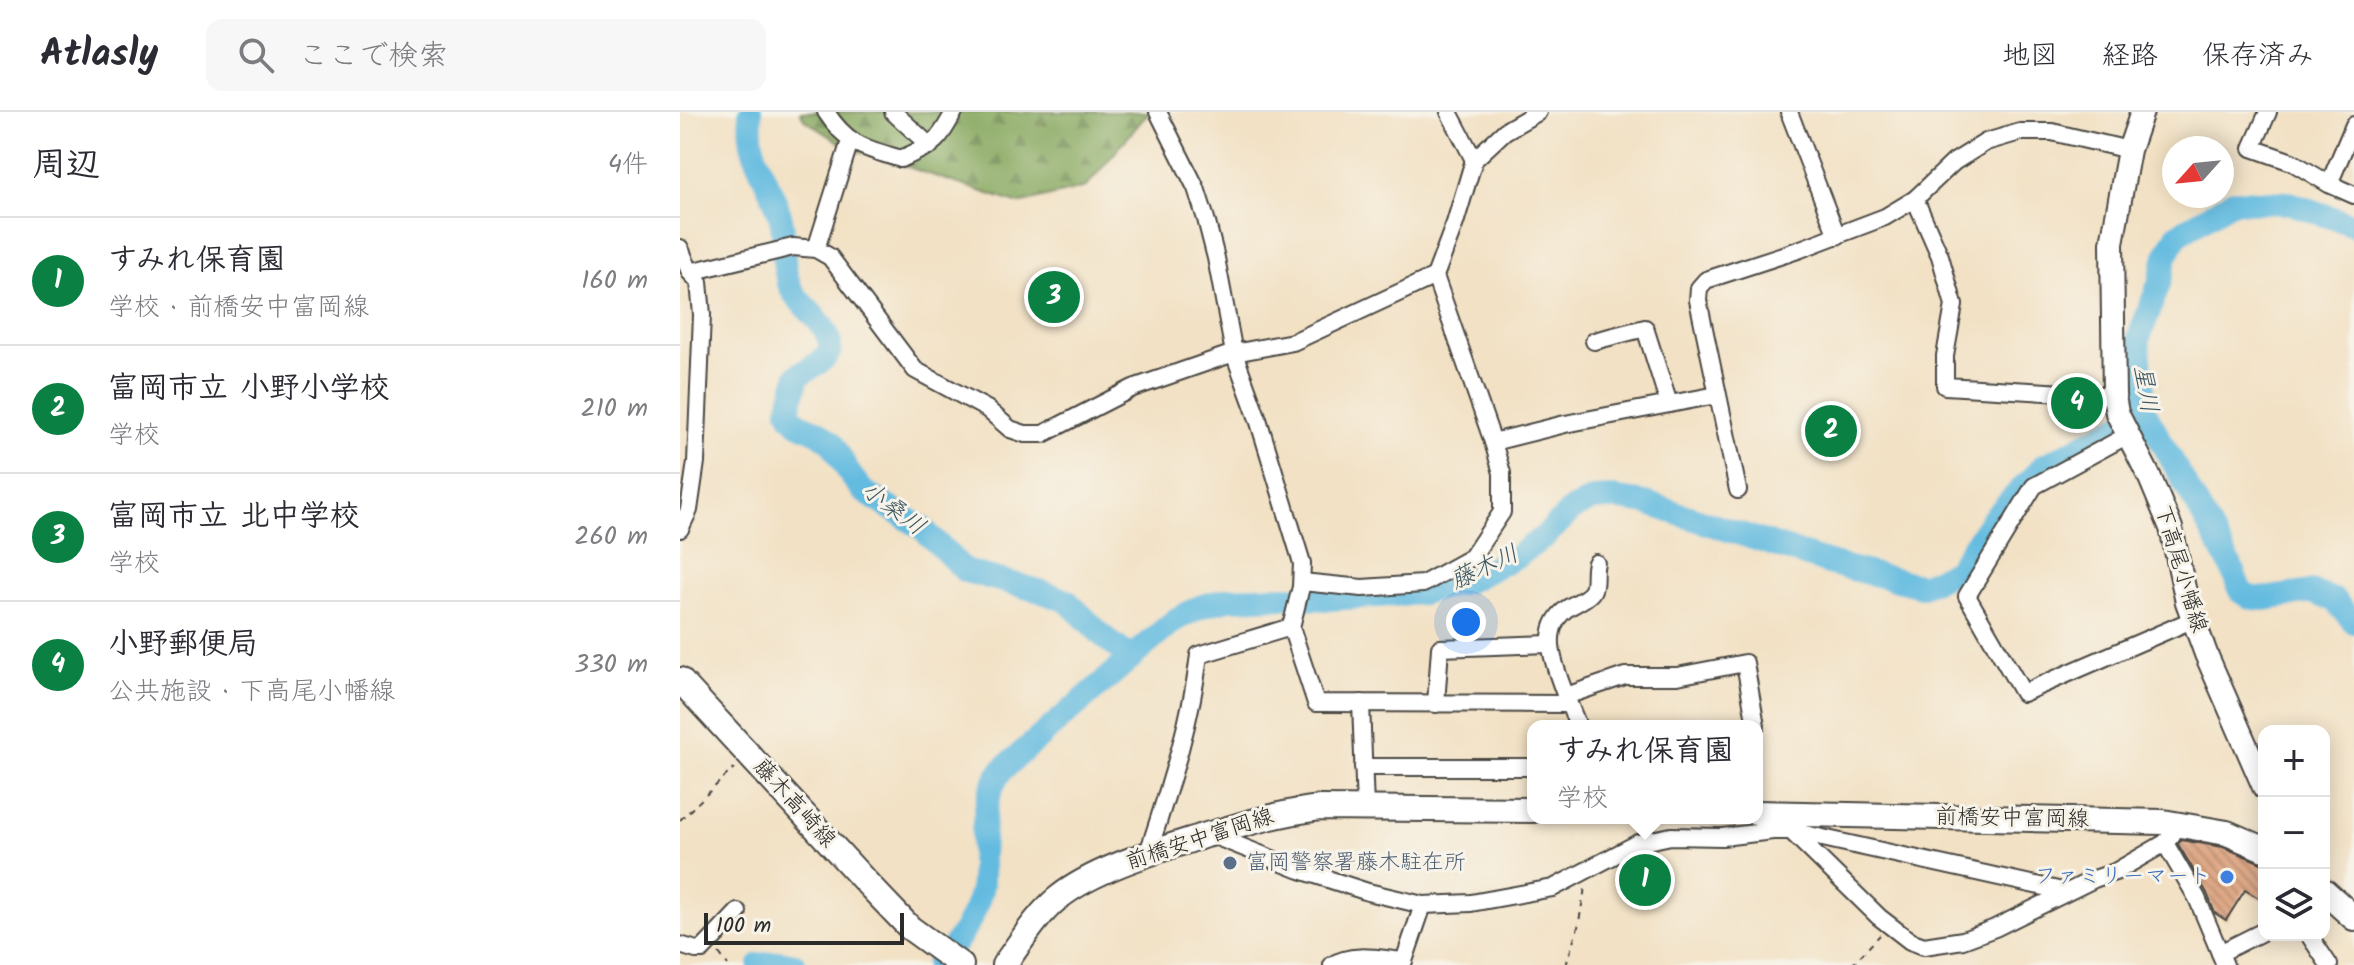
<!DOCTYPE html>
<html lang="ja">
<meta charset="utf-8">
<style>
:root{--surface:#fff;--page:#f7f7f7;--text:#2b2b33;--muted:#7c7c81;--line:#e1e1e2;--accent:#0b8043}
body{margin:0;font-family:Kalam,"Klee One",sans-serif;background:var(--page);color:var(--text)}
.controls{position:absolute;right:24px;bottom:24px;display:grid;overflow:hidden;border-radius:16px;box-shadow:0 4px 20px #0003}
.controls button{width:72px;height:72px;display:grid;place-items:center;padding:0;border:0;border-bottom:2px solid var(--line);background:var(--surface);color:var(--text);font:40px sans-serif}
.compass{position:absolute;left:1482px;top:24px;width:72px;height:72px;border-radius:50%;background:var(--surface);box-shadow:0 4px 20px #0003;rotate:243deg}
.scale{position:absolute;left:24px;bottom:20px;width:200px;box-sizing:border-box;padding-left:8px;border:4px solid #2b2b2b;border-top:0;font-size:22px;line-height:28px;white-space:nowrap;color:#2b2b2b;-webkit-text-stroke:6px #f7f3e8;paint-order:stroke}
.you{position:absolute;left:786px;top:510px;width:28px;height:28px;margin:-20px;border:6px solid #fff;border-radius:50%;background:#1a73e8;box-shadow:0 0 0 12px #1a73e833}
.badge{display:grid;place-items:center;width:52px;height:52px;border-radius:50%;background:var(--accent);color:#fff;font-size:26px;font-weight:700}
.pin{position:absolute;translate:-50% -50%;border:4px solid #fff;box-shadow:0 2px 8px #0006}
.popup{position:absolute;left:847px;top:608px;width:236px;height:104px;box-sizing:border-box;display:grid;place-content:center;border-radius:16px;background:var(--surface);filter:drop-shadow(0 2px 6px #0005);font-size:26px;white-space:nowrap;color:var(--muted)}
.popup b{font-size:30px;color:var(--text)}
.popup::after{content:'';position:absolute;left:50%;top:100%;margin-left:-16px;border:16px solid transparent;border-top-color:var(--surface)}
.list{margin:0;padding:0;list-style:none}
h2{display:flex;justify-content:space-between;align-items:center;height:104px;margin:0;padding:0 32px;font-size:34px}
h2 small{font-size:26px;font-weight:400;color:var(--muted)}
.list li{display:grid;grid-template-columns:52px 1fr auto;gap:24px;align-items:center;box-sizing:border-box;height:128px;padding:0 32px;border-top:2px solid var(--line)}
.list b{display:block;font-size:30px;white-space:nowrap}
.list p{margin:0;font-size:26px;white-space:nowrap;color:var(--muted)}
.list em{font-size:26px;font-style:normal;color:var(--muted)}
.icon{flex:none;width:44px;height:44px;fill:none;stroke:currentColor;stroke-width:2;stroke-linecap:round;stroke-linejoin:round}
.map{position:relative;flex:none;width:1674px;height:853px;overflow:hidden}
header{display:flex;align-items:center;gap:48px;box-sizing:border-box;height:112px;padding:0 40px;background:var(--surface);border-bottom:2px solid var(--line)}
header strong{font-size:38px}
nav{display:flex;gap:44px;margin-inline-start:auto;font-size:28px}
.search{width:560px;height:72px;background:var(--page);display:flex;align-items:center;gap:20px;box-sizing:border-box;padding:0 28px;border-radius:16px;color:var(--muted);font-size:30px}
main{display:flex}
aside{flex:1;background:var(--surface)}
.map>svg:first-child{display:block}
.forest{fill:url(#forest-firs);stroke:#566842;stroke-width:2}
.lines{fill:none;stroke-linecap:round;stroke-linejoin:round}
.river{stroke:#63bbe0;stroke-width:24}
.building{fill:url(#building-back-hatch)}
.street-casing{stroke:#494642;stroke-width:20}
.secondary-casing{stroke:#494642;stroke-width:26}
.primary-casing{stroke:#494642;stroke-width:28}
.path{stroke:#494642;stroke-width:2;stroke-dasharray:6 6;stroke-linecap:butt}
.street{stroke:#fff;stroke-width:16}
.secondary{stroke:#fff;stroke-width:22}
.primary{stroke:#fff;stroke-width:24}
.service-dot{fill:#5c6f8a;stroke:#f7f3e8;stroke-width:3}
.shop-dot{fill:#3f7fe0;stroke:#f7f3e8;stroke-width:3}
.labels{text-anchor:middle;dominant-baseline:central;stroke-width:6;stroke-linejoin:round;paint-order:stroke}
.street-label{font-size:22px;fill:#2b2b2b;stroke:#f7f3e8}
.service-label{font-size:22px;fill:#4e5e75;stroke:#f7f3e8;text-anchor:start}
.shop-label{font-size:22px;fill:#366cbe;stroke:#f7f3e8;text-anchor:end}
.water-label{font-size:24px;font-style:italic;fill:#3c5661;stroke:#f7f3e8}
</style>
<header>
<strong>Atlasly</strong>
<div class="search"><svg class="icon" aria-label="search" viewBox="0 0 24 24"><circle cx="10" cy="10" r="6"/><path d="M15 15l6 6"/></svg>ここで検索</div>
<nav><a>地図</a><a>経路</a><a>保存済み</a></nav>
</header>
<main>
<aside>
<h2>周辺<small>4件</small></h2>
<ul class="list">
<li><span class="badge">1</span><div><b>すみれ保育園</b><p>学校 · 前橋安中富岡線</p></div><em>160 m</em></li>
<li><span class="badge">2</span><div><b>富岡市立 小野小学校</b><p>学校</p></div><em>210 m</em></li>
<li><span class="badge">3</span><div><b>富岡市立 北中学校</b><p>学校</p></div><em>260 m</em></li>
<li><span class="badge">4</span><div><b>小野郵便局</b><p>公共施設 · 下高尾小幡線</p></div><em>330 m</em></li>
</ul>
</aside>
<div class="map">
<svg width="1674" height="853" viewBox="0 0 1674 853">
<defs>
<pattern id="forest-firs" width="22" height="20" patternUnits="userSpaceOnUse" patternTransform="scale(2)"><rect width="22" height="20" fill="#82a55a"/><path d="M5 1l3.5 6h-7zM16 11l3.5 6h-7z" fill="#6b874b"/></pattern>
<pattern id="building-back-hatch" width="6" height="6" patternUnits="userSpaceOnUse" patternTransform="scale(2)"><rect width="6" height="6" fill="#dea886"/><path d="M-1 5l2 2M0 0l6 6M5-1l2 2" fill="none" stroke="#b4896e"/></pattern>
</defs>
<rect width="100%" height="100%" fill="#f7f3e8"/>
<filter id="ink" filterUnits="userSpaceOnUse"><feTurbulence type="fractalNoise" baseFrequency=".0125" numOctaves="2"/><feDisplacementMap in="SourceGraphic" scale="16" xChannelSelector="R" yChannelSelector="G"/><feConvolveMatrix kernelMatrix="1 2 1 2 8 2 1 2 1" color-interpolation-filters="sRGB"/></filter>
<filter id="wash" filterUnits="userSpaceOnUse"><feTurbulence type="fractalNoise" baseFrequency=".006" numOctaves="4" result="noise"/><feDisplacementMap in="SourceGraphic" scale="32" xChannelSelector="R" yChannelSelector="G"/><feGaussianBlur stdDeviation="1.8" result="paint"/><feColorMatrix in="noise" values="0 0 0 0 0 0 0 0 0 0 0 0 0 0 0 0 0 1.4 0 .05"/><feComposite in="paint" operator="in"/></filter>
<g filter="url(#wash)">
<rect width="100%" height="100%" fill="#f2e1c4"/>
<path class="forest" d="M 120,0 L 469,0 L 406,75 L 339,92 L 167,35 L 125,8 Z"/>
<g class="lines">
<g class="river">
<path d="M 70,0 C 71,10 70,21 72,31 C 78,61 100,88 103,119 C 104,139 102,161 113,180 C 123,196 151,214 150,236 C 150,248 127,257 118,263 L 109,298 L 112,305 L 118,311 L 138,320 L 152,331 L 171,364 L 183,379 L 242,416 L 285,459 L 360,479 L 387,489 L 425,526 L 451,546"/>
<path d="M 1674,113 L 1609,91 L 1553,89 L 1497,123 L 1486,144 L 1479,172 L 1458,228 L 1465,300 L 1551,454 L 1561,480 L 1569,485 L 1583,487 L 1632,480 L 1654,488 L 1674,510"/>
<path d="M 80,853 L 100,850 L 115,853"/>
<path d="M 257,853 C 278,831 294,807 301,778 C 303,768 302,757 302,747 C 303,717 303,681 323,657 L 495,508 L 522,494 L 548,487 L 601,485 L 650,487 L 741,481 L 788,469 L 839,443 L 865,424 L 893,397 L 913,387 L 933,386 L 966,391 L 1152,452 L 1242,474 L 1276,459 L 1310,410 L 1363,354 L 1465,300"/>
</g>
</g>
<g id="blocks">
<path class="building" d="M 1501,728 L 1543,735 L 1584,752 L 1584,789 L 1565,778 L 1546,808 L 1535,801 L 1527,781 L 1498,732 Z"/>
</g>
</g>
<g filter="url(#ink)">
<use href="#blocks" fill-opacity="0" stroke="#494642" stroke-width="2"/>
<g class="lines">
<defs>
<g id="street">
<path d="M 146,0 C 168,34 185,36 221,47 C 253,32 257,33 274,0"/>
<path d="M 213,0 L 250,34"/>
<path d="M 478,0 L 516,76 L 526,107 L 536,146 L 554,241 L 578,307 L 622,451 L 621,475 L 611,515 L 636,591 L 889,592 L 898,614"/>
<path d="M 769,0 L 794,48"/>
<path d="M 858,0 L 825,19 L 794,48 L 775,111 L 755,164 L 813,330 L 885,312 L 1037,283"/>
<path d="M 1109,0 L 1157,124"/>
<path d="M 1588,0 L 1572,36 L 1612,50 L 1649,72 L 1674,83"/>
<path d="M 1649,72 L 1674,13"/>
<path d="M 1235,87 L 1260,144 L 1274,193 L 1265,244 L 1265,274 L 1434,284"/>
<path d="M 0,136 L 10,160 L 19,170 L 22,203 L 16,350 L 9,398 L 0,417"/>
<path d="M 136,137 L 170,29"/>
<path d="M 10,160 L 113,135 L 136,137 L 150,145 L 235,258 L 307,297 L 330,317 L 345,322 L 363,322 L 453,276 L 554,241 L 613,230 L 755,164"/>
<path d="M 914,229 L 965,216 L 989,292"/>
<path d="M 1448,323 L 1354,374 L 1287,484 L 1343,581 L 1514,507"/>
<path d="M 1058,378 L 1018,188 L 1019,176 L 1026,168 L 1118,138 L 1205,105 L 1235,87 L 1274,50 L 1306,30 L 1340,20 L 1372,20 L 1449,38"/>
<path d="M 622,470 L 682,476 L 743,472 L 792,445 L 822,400 L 822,361 L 813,330"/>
<path d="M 886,584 L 945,564 L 997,564 L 1065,551 L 1076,614"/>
<path d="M 681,591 L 685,696"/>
<path d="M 888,591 C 879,562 856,522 885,498 C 892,492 904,489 911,481 C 917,474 913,460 916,451"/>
<path d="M 756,592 L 760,536 L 869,532"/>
<path d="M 683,655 L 853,655"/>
<path d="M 1111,719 L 1199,805 L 1230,829 L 1244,834 L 1283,828 L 1315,816 L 1414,767 L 1435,760 L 1485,731"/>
<path d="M 532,723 L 620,758 L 688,780 L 743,793 L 791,791 L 873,776 L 958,731 L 991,724 L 1042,725 L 1093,719 L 1111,719 L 1387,780"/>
<path d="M 1492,723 L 1485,731 L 1517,786 L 1545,853"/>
<path d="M 468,741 C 489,676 511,611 519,543 L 611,515"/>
<path d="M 1629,823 L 1649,853"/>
<path d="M 0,833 L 16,838 L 22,838 L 58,800"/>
<path d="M 1540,841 L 1584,819"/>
<path d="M 652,853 C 673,840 700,847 724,849 L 743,793"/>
</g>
<path id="secondary" d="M 1462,0 L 1449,38 L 1432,131 L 1434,284 L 1437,301 L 1470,366 L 1491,416 L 1507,490 L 1526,542 L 1584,675"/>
<g id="primary">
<path d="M 0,568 L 185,769 L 230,816 L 281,853"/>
<path d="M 1077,701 L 1483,710 L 1547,721 L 1584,737"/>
<path d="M 1644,779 L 1674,806"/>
<path d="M 324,853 C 341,830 356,804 378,786 C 414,757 476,739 520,725 C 561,713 598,701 640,696 L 853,698"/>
</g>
</defs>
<use href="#street" class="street-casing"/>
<use href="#secondary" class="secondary-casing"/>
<use href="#primary" class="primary-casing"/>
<g class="path">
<path d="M 0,708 L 54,656"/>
<path d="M 39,841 L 48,853"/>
<path d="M 886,853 L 898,815 L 905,776"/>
<path d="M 1172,853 L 1200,823"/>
</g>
<use href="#street" class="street"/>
<use href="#secondary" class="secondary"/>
<use href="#primary" class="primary"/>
</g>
</g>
<circle class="service-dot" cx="550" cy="751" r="8"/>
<circle class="shop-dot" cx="1547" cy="765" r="8"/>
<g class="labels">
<g class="street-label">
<text transform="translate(1500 457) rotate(73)">下高尾小幡線</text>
<text transform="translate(114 692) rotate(48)">藤木高崎線</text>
<text transform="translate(1332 707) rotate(1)">前橋安中富岡線</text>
<text transform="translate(520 728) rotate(-18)">前橋安中富岡線</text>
</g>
<g class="service-label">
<text x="566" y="751">富岡警察署藤木駐在所</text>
</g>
<g class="shop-label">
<text x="1531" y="765">ファミリーマート</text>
</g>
<g class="water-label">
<text transform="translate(1465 277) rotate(80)">星川</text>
<text transform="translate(213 397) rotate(37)">小桑川</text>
<text transform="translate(805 456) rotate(-25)">藤木川</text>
</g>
</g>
</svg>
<div class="controls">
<button>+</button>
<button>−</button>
<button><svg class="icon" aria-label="layers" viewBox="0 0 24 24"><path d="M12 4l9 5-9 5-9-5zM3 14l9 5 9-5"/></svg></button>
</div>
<svg class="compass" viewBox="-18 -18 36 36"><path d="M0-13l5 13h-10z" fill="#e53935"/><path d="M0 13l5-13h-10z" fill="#7c7c81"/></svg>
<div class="scale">100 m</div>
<div class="you"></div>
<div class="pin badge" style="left:965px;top:768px">1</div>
<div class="popup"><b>すみれ保育園</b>学校</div>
<div class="pin badge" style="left:1151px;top:319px">2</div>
<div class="pin badge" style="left:374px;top:185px">3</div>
<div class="pin badge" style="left:1397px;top:291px">4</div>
</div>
</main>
